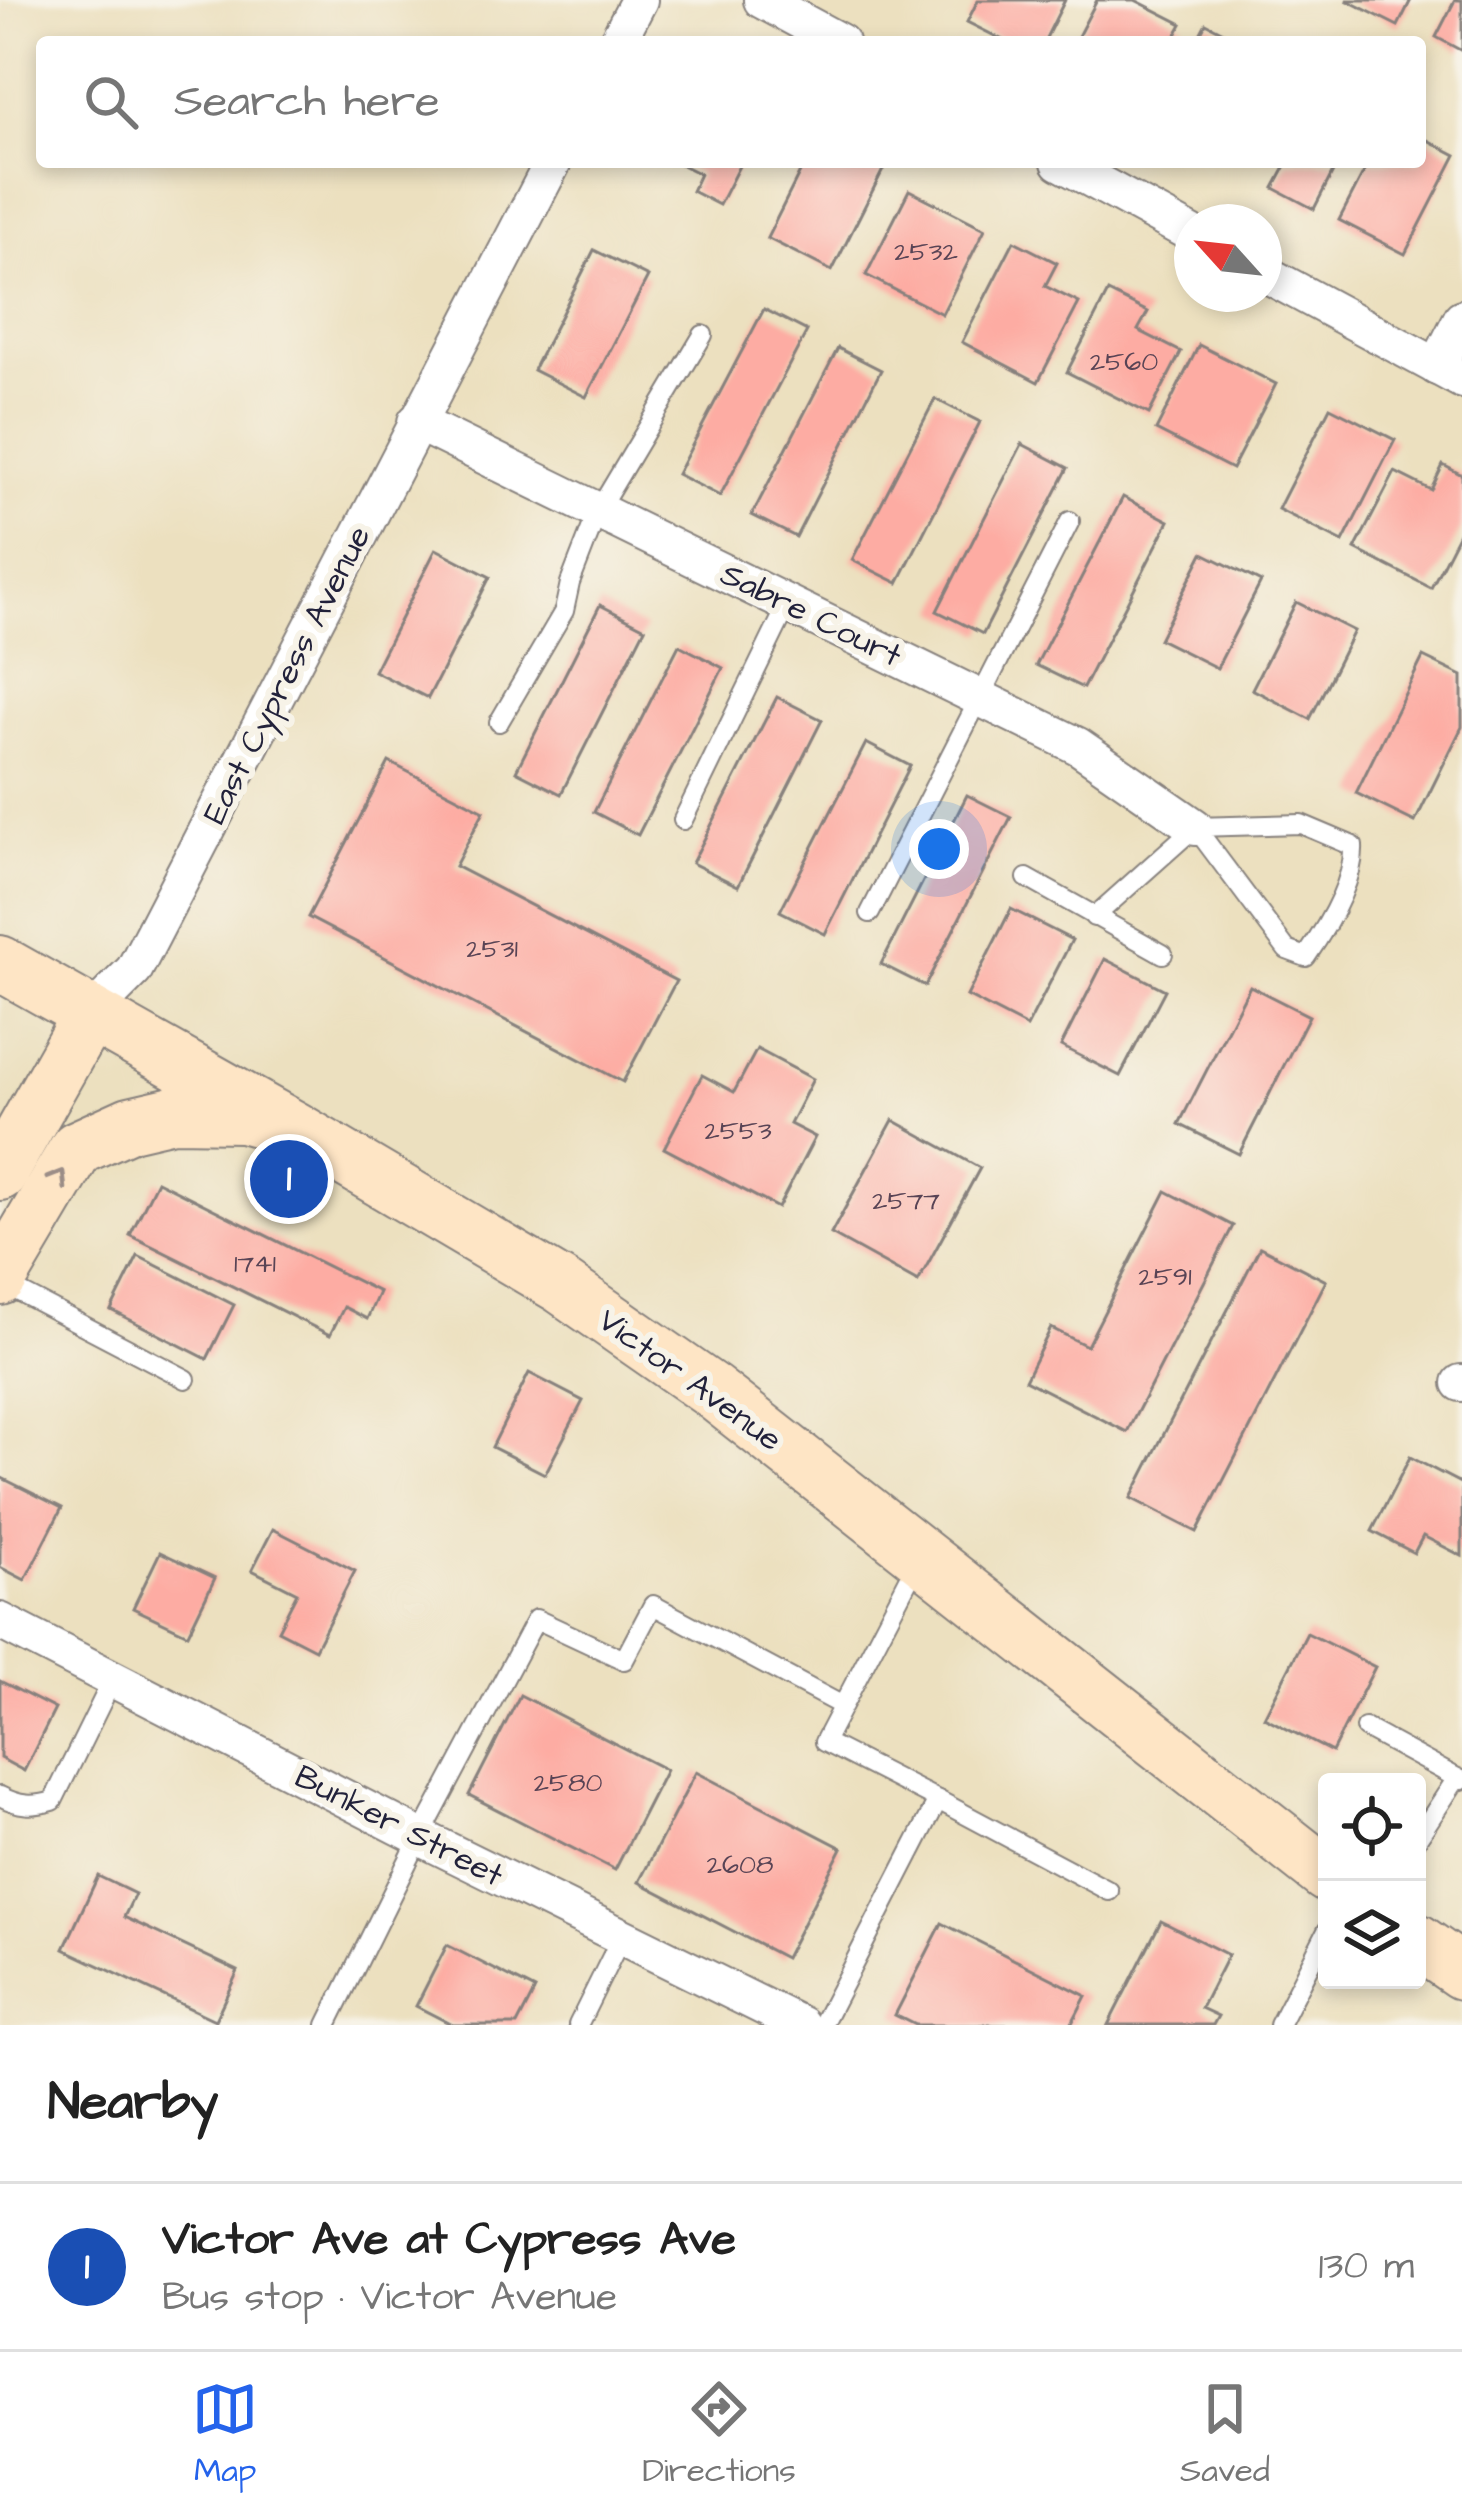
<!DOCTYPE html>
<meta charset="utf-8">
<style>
:root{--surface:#fff;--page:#f2f2f2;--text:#222;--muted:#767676;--line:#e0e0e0;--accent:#2563eb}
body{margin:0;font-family:"Architects Daughter",sans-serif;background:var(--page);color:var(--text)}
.controls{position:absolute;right:36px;bottom:36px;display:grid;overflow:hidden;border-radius:12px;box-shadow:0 6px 18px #0003}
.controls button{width:108px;height:108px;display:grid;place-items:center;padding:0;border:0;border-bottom:3px solid var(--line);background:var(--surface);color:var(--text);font:60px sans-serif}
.compass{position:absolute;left:1174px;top:204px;width:108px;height:108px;border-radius:50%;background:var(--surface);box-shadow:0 6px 18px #0003;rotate:297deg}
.you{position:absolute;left:939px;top:849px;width:42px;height:42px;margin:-30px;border:9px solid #fff;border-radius:50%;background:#1a73e8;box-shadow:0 0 0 18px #1a73e833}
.badge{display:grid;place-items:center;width:78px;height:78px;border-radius:50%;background:var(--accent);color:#fff;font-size:39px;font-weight:700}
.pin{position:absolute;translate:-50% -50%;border:6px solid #fff;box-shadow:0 3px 12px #0006}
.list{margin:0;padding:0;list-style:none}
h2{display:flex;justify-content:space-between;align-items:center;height:156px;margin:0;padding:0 48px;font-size:51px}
h2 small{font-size:39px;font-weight:400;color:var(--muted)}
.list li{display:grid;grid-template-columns:78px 1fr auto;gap:36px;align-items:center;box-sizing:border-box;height:168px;padding:0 48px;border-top:3px solid var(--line)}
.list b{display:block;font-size:45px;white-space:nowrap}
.list p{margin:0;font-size:39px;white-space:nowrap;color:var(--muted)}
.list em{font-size:39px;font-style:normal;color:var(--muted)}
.icon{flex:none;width:66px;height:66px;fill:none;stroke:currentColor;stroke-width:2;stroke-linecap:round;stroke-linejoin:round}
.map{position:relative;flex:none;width:1462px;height:2025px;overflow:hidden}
.search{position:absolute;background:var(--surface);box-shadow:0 6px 18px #0003;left:36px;right:36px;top:36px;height:132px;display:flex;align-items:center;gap:30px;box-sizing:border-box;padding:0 42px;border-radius:12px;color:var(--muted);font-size:45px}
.sheet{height:324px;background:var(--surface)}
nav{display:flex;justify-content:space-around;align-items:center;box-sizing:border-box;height:168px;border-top:3px solid var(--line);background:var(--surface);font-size:33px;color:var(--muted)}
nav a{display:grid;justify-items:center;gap:6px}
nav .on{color:var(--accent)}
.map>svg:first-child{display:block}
.building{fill:#fdaca3}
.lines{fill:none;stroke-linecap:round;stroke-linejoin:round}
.lane-casing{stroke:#87817d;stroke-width:22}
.street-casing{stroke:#87817d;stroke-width:40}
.secondary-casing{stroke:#87817d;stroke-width:58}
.lane{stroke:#fff;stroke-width:18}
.street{stroke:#fff;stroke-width:36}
.secondary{stroke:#fee5c5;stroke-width:54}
.oneway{stroke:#9b8d87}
.labels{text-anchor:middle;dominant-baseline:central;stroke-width:12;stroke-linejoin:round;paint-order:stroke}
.number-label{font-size:27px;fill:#594455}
.street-label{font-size:33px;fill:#22223b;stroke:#f7f3e8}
</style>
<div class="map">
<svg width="1462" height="2025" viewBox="0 0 1462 2025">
<rect width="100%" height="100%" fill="#f7f3e8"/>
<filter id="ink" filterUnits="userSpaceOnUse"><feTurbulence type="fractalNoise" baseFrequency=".00833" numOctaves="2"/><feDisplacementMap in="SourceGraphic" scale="24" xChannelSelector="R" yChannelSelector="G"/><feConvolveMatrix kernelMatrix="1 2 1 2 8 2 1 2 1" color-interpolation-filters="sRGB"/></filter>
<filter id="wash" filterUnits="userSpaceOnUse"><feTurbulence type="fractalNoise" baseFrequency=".004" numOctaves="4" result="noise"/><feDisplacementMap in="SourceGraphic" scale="48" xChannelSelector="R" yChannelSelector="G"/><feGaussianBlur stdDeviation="2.7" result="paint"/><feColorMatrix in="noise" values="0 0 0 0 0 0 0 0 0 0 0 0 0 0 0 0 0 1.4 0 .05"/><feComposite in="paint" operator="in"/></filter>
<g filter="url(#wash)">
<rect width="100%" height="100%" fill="#ece0bf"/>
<g id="blocks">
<g class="building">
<path d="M 978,0 L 1065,0 L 1044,42 L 1007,42 L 967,22 Z"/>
<path d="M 1097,0 L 1135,0 L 1182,24 L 1172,42 L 1075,42 Z"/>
<path d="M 1346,0 L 1411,0 L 1398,26 Z"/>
<path d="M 1455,0 L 1462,0 L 1462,51 L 1436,37 Z"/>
<path d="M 1206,23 L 1243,42 L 1196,42 Z"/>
<path d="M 1420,136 L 1456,155 L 1405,254 L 1339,220 L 1369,162 L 1420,162 Z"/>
<path d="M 676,162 L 741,162 L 719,205 L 692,191 L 700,174 Z"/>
<path d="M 805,162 L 868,162 L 883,170 L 832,271 L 767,238 Z"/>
<path d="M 1288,162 L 1338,162 L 1314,209 L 1274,188 Z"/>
<path d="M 909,190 L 985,229 L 942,314 L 866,275 Z"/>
<path d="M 1014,241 L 1057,263 L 1045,286 L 1079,303 L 1038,382 L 962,342 Z"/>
<path d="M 594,250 L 648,277 L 586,397 L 533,370 Z"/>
<path d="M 1108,292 L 1148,312 L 1138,330 L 1181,352 L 1149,414 L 1067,372 Z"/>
<path d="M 764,309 L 807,331 L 720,496 L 677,474 Z"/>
<path d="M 1199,345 L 1276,384 L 1232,469 L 1156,430 Z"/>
<path d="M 838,348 L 881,370 L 796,537 L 752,515 Z"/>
<path d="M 935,399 L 980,422 L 898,583 L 852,560 Z"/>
<path d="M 1330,407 L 1395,440 L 1343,542 L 1278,509 Z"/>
<path d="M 1022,444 L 1068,468 L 983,634 L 937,611 Z"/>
<path d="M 1443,465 L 1462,475 L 1462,527 L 1431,588 L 1355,549 L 1395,472 L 1431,490 Z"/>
<path d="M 1123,497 L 1169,521 L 1083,688 L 1036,665 Z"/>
<path d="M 436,549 L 490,577 L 428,698 L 374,671 Z"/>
<path d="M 1203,553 L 1261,582 L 1217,668 L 1159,639 Z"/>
<path d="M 1296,602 L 1354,631 L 1310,719 L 1252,689 Z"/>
<path d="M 600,605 L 645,628 L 561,794 L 516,771 Z"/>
<path d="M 679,645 L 723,668 L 638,835 L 594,812 Z"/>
<path d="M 1423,657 L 1462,676 L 1462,727 L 1415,822 L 1356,793 Z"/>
<path d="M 777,697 L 822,720 L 738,886 L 692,863 Z"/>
<path d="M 866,743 L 910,766 L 825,934 L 780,911 Z"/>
<path d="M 389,762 L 484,811 L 455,866 L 676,981 L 623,1082 L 308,917 Z"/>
<path d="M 967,795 L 1011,817 L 925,986 L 881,964 Z"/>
<path d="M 1011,909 L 1072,940 L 1027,1027 L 967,996 Z"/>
<path d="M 1105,959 L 1165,990 L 1120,1076 L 1061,1046 Z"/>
<path d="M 1250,986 L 1309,1016 L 1239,1154 L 1179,1124 Z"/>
<path d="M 757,1049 L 813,1079 L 790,1124 L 815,1137 L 778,1208 L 664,1148 L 702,1075 L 734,1092 Z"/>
<path d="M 893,1120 L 980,1168 L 918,1282 L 831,1234 Z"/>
<path d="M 157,1181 L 379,1292 L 367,1319 L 344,1307 L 330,1335 L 130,1235 Z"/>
<path d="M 1166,1191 L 1233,1226 L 1127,1432 L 1025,1380 L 1051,1328 L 1087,1346 Z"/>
<path d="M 1260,1247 L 1326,1281 L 1197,1532 L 1131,1498 Z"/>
<path d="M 138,1256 L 234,1305 L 207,1359 L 111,1310 Z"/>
<path d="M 529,1373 L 583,1401 L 545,1474 L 492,1447 Z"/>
<path d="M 1410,1457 L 1462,1484 L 1462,1556 L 1423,1536 L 1414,1553 L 1372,1531 Z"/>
<path d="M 0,1477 L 62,1508 L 25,1580 L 0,1567 Z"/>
<path d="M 273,1529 L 355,1571 L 315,1649 L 278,1630 L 297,1593 L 252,1570 Z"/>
<path d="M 160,1552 L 215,1578 L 188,1634 L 133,1608 Z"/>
<path d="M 1307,1633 L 1375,1667 L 1332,1752 L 1264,1717 Z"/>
<path d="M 0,1681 L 55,1709 L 24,1771 L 0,1758 Z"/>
<path d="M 520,1695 L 666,1770 L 615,1870 L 469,1795 Z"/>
<path d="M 696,1772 L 842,1848 L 785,1958 L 639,1882 Z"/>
<path d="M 98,1876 L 135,1894 L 124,1917 L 238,1971 L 215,2020 L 64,1949 Z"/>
<path d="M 1161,1921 L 1228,1955 L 1201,2008 L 1218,2016 L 1213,2025 L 1108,2025 Z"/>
<path d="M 942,1923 L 1086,1996 L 1071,2025 L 915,2025 L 895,2015 Z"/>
<path d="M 447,1945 L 535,1990 L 517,2025 L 453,2025 L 416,2006 Z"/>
</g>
</g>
</g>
<g filter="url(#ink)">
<use href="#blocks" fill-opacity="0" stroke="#87817d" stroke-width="3"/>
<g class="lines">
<defs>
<g id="lane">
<path d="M 499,722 L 564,611 L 570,583 L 598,511 L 703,335"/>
<path d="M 683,820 L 788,604"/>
<path d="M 1027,878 L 1163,954"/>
<path d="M 870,913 L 1070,521"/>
<path d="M 1094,917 L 1195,827 L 1301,824 L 1353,846 C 1355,881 1326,928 1306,957 L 1287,950 L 1195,827"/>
<path d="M 4,1284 L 186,1379"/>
<path d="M 918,1561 L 824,1742 L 938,1800"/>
<path d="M 1365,1728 L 1457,1778"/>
<path d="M 0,1796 C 19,1806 33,1807 53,1801 L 113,1679"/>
<path d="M 1417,1839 L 1457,1778 L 1462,1780"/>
<path d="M 327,2025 L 420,1837 L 536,1619 L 624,1660 L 653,1605 L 841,1705"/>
<path d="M 578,2025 L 621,1938"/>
<path d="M 822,2025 L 938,1800 L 1109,1891"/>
<path d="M 1279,2025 L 1327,1931"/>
</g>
<g id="street">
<path d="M 762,0 L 840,42"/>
<path d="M 617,42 L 639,0"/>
<path d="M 1060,162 L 1192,234"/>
<path d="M 1264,273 L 1462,380"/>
<path d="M 1437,367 L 1462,318"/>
<path d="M 416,422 L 1078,746 L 1195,827"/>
<path d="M 90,1014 L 134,970 L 553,162"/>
<path d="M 1461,1383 L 1462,1383"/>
<path d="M 0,1621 L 420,1837 L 801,2025"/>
</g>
<g id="secondary">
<path d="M 0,963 L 295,1129 L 561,1286 L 712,1391 L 1327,1875"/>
<path d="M 0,1173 L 90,1014"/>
<path d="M 0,1278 L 77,1148 L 130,1124 L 173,1114 L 243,1115 L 264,1121"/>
<path d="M 1417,1941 L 1462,1972"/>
</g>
</defs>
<use href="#lane" class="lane-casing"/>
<use href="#street" class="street-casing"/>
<use href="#secondary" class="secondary-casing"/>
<use href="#lane" class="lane"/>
<use href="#street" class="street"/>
<use href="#secondary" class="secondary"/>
</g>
<defs><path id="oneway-chevron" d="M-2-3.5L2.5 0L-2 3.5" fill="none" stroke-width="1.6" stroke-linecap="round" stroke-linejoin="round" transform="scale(3)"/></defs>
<use class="oneway" href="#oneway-chevron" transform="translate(59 1178) rotate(-59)"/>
</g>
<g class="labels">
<g class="number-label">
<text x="926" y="252">2532</text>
<text x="1124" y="362">2560</text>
<text x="492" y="949">2531</text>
<text x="738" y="1131">2553</text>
<text x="906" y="1201">2577</text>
<text x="255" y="1264">1741</text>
<text x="1165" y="1277">2591</text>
<text x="568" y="1783">2580</text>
<text x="740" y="1865">2608</text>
</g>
<g class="street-label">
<text transform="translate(811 615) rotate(26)">Sabre Court</text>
<text transform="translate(287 675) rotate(-63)">East Cypress Avenue</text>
<text transform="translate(690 1380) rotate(36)">Victor Avenue</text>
<text transform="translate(399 1826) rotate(27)">Bunker Street</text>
</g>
</g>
</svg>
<div class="controls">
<button><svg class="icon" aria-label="locate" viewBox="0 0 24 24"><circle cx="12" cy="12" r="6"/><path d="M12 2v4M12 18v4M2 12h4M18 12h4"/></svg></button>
<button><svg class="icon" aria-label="layers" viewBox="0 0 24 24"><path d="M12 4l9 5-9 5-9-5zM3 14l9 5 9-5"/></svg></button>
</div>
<svg class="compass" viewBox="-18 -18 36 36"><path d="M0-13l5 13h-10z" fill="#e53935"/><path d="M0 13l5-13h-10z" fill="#767676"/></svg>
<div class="you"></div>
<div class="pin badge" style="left:289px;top:1179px;background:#1a4fb4">1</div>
<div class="search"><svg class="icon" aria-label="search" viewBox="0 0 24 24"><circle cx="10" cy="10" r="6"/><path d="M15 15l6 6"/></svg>Search here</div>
</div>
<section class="sheet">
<h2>Nearby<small></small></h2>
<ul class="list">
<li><span class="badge" style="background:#1a4fb4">1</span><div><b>Victor Ave at Cypress Ave</b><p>Bus stop · Victor Avenue</p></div><em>130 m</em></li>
</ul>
</section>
<nav>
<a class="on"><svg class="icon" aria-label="map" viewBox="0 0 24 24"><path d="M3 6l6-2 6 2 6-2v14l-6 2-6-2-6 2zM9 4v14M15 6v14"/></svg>Map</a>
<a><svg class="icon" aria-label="directions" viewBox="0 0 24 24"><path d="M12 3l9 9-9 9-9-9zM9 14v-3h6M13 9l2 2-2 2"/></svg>Directions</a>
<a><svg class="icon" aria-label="saved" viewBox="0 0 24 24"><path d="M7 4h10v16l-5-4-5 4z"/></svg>Saved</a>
</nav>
